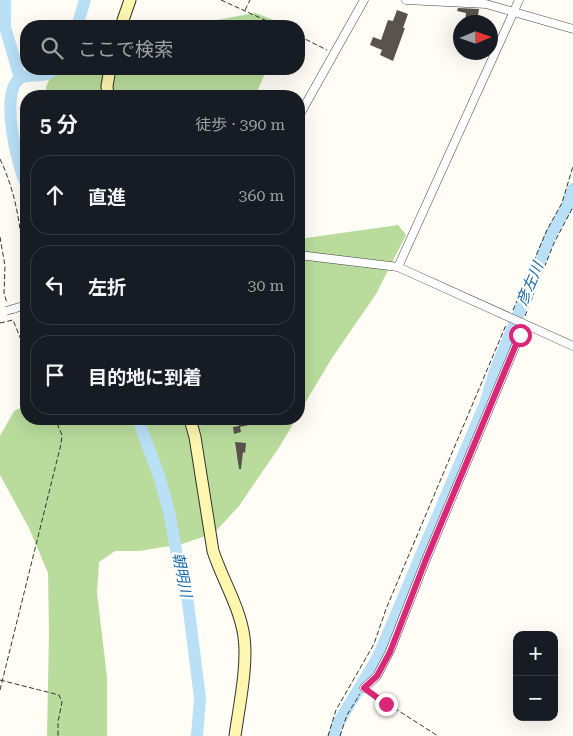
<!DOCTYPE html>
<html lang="ja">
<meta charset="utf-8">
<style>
:root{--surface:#171b24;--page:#242831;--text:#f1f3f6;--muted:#9ea1a6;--line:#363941}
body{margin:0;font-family:"Roboto Serif","Noto Sans JP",serif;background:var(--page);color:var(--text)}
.controls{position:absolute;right:15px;bottom:15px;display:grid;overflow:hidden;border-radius:10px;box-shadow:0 5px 20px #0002}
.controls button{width:45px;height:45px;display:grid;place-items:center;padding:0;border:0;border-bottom:1px solid var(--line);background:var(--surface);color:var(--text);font:25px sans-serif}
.compass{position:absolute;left:453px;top:15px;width:45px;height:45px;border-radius:50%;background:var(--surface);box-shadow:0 5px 20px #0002;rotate:88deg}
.stop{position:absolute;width:15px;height:15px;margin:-11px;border:4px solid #db2777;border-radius:50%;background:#fff}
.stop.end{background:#db2777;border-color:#fff;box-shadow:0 1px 5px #0008}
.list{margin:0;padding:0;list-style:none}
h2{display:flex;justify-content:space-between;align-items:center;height:65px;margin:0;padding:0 20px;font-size:21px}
h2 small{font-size:16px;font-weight:400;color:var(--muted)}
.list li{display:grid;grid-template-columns:32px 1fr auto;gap:15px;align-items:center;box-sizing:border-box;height:80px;margin:0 10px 10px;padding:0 10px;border:1px solid var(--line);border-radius:20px}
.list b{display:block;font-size:19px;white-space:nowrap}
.list em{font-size:16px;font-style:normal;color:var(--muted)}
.icon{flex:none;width:28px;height:28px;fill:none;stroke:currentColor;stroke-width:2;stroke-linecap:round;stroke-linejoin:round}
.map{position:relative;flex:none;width:573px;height:736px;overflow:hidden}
.search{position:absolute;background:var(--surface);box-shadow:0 5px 20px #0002;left:20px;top:20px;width:285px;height:55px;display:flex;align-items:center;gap:12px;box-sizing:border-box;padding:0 18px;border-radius:20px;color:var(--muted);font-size:19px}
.panel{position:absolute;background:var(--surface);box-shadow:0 5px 20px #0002;left:20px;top:90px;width:285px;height:335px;border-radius:20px}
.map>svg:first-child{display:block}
.forest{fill:#b9dc9c}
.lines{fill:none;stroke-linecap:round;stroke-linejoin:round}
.river{stroke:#b9e0f7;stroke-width:12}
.building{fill:#5a524d}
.street-casing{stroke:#444;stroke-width:9}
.secondary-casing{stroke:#333;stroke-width:13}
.path{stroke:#333;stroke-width:1;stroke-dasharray:5 2.5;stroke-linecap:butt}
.street{stroke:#fff;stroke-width:8}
.secondary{stroke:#fff6b0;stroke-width:11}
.street-bridge-casing{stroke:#444;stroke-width:9;stroke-linecap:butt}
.street-bridge{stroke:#fff;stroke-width:8}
.route{stroke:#db2777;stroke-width:6}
.labels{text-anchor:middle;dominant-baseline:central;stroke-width:5;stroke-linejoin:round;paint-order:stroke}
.water-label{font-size:15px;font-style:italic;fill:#1768a6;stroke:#fff}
</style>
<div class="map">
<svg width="573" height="736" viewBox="0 0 573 736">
<rect width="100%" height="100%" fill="#fffdf5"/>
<g class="forest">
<path d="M 255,13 L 274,20 L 275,26 L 183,26 Z"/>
<path d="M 54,69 L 267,69 L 255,96 L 46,96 L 46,87 Z"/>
<path d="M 398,225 L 406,235 L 376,294 L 332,358 L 299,413 L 299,239 Z"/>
<path d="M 26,405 L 26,419 L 296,419 L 280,446 L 239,506 L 214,533 L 182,544 L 139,551 L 115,551 L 99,562 L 97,593 L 107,677 L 107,736 L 47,736 L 49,631 L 48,573 L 29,528 L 0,475 L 0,436 L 14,411 Z"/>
</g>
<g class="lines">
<g class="river">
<path d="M 5,0 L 5,27 L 20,78"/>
<path d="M 77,26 L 85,0"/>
<path d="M 26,184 C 17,165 0,94 19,79 C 29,72 43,80 55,69"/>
<path d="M 138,419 L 160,479 L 169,512 L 178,560 L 187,595 L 200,698 L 197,736"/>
<path d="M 334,736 L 337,725 L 378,657 L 485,404 L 495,371 L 550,236 L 566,208 L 573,189"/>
</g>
</g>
<g class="building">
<path d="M 458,8 L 479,9 L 477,22 L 465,22 L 466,13 L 457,11 Z"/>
<path d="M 397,10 L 408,14 L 403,28 L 405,28 L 393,61 L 380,55 L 382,50 L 370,45 L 373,37 L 381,40 L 388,20 L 393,21 Z"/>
<path d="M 236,419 L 266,419 L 266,421 L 240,427 L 241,432 L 234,434 L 233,427 L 239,426 Z"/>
<path d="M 235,442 L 246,443 L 245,453 L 243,452 L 241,469 L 239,469 Z"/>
</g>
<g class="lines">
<defs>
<g id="street">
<path d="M 406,0 L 486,4 L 573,29"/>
<path d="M 299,116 L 364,0"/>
<path d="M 299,255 L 398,267 L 573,346"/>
<path d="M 398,267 L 519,0"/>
<path d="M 13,309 L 26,305"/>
<path d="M 364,688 L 377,676 L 390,651 L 425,562 L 520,335 L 522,323"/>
</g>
<g id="secondary">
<path d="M 121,26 L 130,0"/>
<path d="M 108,96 L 107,86 L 110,69"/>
<path d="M 190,419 L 195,437 L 213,551 C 222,579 240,607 244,637 C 248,665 239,707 235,736"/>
</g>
</defs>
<use href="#street" class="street-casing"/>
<use href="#secondary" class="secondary-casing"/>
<g class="path">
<path d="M 221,0 L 278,26"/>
<path d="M 245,10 L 250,0"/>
<path d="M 299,36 L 327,50"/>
<path d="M 0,159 C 21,203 23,249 25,297"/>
<path d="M 0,237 L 5,266 L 4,293 L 7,303"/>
<path d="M 513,310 L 547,230 L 562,203 L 573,166"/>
<path d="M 525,316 L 554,243 L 573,207"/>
<path d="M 0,323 L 13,320 L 26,352"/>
<path d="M 0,680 L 59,695 L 62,702 L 58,722 L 58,736"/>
<path d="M 0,690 L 61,444 L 62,435 L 55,419"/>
<path d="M 369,692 L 438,736"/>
<path d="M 328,736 L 336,710 L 374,644 L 386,609 L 506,325"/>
<path d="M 340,736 L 347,715 L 360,694"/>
</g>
<use href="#street" class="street"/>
<use href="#secondary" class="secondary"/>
<defs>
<path id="street-bridge" d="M 6,311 L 13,309"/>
</defs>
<use href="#street-bridge" class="street-bridge-casing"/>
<use href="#street-bridge" class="street-bridge"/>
</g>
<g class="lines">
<path class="route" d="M 386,704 L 364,688 L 377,676 L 390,652 L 425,562 L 520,335"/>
</g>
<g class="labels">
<g class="water-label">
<text transform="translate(530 284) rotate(-67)">彦左川</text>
<text transform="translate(182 575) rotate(79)">朝明川</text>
</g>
</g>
</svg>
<div class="controls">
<button>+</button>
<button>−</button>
</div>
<svg class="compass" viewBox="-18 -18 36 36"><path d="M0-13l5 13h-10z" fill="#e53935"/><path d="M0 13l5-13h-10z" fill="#9ea1a6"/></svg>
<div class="stop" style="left:520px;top:335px"></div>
<div class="stop end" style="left:386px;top:704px"></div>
<div class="search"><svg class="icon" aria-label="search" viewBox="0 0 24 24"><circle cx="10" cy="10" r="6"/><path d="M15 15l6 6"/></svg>ここで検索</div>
<section class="panel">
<h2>5 分<small>徒歩 · 390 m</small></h2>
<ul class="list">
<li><svg class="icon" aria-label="ahead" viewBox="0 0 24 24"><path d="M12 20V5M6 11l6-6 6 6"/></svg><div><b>直進</b></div><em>360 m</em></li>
<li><svg class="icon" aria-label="left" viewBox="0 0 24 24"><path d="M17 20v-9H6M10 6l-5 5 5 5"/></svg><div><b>左折</b></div><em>30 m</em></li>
<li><svg class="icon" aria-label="arrive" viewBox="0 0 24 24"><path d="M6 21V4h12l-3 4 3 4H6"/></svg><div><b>目的地に到着</b></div></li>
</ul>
</section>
</div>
